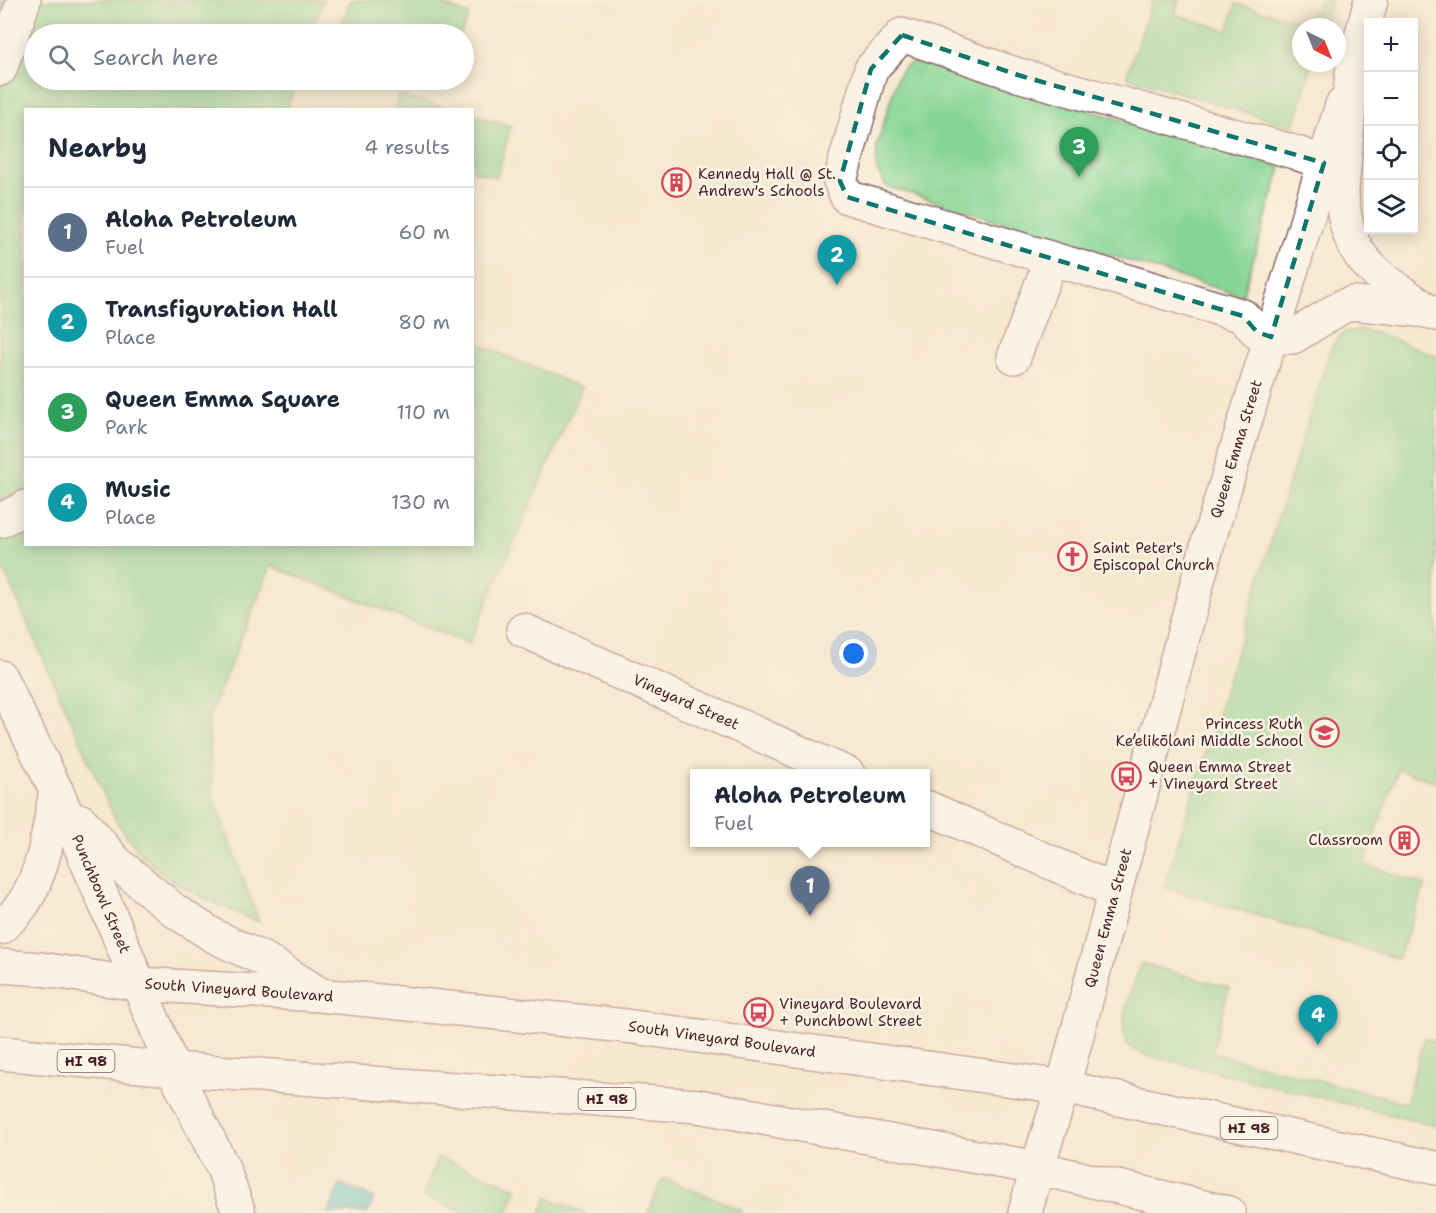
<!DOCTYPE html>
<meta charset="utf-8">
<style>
:root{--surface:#fff;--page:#f2f2f3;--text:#1f2937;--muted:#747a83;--line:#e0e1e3;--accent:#d1495b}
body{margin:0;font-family:"Shantell Sans",sans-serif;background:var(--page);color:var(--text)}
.controls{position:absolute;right:18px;top:18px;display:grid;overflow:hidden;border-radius:0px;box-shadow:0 3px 15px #0003}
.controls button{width:54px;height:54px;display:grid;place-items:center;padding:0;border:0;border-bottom:2px solid var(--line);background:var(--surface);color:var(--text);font:30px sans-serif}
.compass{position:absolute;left:1292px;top:18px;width:54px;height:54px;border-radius:50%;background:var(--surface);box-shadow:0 3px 15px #0003;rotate:137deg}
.you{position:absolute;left:854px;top:654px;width:21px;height:21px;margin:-15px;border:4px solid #fff;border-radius:50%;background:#1a73e8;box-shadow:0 0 0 9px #1a73e833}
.badge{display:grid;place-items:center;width:39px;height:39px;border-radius:50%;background:var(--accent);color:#fff;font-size:20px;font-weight:700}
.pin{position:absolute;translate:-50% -50px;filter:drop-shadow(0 2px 3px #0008)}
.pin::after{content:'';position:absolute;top:32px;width:21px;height:18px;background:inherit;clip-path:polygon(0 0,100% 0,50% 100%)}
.popup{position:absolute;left:690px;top:769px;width:240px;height:78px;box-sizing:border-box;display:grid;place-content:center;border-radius:0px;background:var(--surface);filter:drop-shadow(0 2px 4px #0005);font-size:20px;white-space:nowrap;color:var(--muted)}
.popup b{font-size:22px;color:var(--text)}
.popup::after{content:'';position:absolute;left:50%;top:100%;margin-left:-12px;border:12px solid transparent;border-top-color:var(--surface)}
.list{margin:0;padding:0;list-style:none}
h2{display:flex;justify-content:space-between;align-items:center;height:78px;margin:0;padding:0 24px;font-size:26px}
h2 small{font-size:20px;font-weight:400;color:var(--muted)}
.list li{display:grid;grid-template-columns:39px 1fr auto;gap:18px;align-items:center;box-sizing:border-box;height:90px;padding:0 24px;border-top:2px solid var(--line)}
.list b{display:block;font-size:22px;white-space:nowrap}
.list p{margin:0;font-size:20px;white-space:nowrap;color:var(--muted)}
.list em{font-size:20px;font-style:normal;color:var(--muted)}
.icon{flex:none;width:33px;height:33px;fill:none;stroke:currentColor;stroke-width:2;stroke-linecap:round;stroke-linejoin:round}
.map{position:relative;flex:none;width:1436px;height:1213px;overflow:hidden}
.search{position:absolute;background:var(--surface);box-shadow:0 3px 15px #0003;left:24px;top:24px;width:450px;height:66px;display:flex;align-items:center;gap:15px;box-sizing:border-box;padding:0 21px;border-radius:33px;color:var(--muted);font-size:22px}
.panel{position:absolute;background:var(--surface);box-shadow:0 3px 15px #0003;left:24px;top:108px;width:450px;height:438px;border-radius:0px}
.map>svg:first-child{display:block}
.green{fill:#86d594;stroke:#687a60;stroke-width:1.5}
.water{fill:#52c0c7;stroke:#4e7079;stroke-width:1.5}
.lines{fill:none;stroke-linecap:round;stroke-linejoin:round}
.minor-casing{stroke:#876565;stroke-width:36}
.major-casing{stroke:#876565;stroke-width:36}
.minor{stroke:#fff;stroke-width:33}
.major{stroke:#fff;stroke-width:33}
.marked{fill:none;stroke:#0f766e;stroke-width:4.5;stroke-dasharray:12 8;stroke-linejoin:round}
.labels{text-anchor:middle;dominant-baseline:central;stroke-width:5;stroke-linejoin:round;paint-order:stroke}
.shield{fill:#fcf5e5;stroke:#7f5f63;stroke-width:1.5}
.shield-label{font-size:14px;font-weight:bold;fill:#4a1f2b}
.poi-label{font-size:15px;fill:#4a1f2b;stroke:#fcf5e5;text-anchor:start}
.street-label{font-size:15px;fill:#4a1f2b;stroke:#fcf5e5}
</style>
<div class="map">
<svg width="1436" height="1213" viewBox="0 0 1436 1213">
<rect width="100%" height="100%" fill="#fcf5e5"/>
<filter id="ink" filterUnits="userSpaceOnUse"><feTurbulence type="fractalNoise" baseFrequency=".0167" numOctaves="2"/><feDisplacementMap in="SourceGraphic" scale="12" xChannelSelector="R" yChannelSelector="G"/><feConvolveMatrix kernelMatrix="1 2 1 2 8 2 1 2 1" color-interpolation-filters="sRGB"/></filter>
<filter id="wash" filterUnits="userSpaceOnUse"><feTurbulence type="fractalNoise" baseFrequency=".008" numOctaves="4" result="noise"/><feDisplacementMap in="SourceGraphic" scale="24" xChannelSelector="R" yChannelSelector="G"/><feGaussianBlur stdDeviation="1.35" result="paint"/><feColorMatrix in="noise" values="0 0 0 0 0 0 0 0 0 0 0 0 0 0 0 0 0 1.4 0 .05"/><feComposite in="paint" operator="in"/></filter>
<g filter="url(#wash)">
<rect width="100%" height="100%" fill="#f7e8d0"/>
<g class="green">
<path d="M 0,0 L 324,0 L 310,34 L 34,34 L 34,80 L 296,80 L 287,109 L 26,110 L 26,544 L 472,544 L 473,342 L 582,388 L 469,644 L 271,566 L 208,719 L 213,796 L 259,922 C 229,910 198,897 170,879 C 148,865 131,841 116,821 L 0,562 Z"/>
<path d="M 351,0 L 431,0 L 469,15 L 461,34 L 367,34 L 341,24 Z"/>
<path d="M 1153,0 L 1179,0 L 1175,14 L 1228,31 L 1236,4 L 1300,21 L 1317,10 L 1319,0 L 1331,0 L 1323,27 L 1301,27 L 1301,63 L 1312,63 L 1294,127 L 1126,77 Z"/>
<path d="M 915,62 L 926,62 L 1281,167 L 1242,296 L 886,186 L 876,168 L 877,145 L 897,78 L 904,67 Z"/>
<path d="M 398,95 L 451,109 L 394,109 Z"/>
<path d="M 473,115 L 511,126 L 497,177 L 473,171 Z"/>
<path d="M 1361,330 L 1380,334 L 1436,356 L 1436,782 L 1398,769 L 1364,864 L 1425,885 L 1398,959 L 1164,887 L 1331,347 L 1344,332 Z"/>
<path d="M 1141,963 L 1229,988 L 1212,1053 L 1406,1103 L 1424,1038 L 1436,1042 L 1436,1126 L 1162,1059 C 1152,1057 1139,1055 1131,1048 C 1112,1030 1134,984 1141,963 Z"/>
<path d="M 438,1157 L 517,1188 L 508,1213 L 467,1213 L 423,1196 Z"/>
<path d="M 663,1178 L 742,1210 L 741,1213 L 648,1213 Z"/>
<path d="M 547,1198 L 586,1213 L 541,1213 Z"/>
</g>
<path class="water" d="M 340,1184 L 374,1198 L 368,1213 L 329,1213 Z"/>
</g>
<g filter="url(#ink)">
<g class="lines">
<defs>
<g id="minor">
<path d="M 0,69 L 24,0"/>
<path d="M 1271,337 L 1257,332 L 1243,316 L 847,197 L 840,181 L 871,69 L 902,35 L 1018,75 L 1294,152 L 1324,163"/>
<path d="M 1014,357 L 1051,259"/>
<path d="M 0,521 L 26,507"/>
<path d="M 523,630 L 848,774"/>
<path d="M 926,807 L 1115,891"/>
<path d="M 1025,1213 L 1037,1168 L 1063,1087 L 1209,539 L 1342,105"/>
</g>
<g id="major">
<path d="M 1371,0 L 1352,72 L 1342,191 C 1345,262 1377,273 1428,311 L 1436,314"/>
<path d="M 1271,337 L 1293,337 L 1343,306 L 1353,303 L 1428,311"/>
<path d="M 0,677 L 56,790 L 114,924 L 173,1069 L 223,1168 L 239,1213"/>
<path d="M 81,821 L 116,862 L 175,911 L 214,936 L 267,961 L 316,992"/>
<path d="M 0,928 C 8,921 16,913 23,904 C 45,870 49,829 56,790"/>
<path d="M 0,966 L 41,969 L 137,984 L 320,995 L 626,1026 L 1063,1087 L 1436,1168"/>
<path d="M 0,1053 L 173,1069 L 698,1106 L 1037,1168 L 1229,1213"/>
</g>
</defs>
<use href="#minor" class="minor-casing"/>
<use href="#major" class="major-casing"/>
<use href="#minor" class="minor"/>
<use href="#major" class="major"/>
</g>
</g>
<path d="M0 0H1436V1213H0ZM 902,35 L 1018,75 L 1324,163 L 1271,337 L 1257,332 L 1243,316 L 847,197 L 840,181 L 871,69 Z" fill="#f7e8d0" fill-opacity=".55" fill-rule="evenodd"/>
<path class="marked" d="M 902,35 L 1018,75 L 1324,163 L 1271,337 L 1257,332 L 1243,316 L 847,197 L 840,181 L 871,69 Z"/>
<defs>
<symbol id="building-ring" viewBox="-11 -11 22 22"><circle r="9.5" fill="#fcf5e5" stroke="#d1495b" stroke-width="1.5"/><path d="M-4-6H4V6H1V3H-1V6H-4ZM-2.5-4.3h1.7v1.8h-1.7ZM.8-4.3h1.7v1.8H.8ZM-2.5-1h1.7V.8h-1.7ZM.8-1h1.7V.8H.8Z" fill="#d1495b"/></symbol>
<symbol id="church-ring" viewBox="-11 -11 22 22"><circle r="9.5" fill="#fcf5e5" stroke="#d1495b" stroke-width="1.5"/><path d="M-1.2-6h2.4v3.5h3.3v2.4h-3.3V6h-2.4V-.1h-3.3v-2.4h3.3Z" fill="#d1495b"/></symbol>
<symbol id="school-ring" viewBox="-11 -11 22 22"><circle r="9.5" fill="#fcf5e5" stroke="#d1495b" stroke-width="1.5"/><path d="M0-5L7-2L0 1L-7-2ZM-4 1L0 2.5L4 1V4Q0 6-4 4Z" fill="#d1495b"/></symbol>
<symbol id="bus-ring" viewBox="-11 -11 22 22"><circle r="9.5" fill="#fcf5e5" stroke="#d1495b" stroke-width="1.5"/><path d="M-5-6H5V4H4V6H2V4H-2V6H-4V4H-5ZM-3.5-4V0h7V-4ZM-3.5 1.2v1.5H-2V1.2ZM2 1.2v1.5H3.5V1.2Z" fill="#d1495b"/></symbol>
</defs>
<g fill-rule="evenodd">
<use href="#building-ring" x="660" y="166" width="33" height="33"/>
<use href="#church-ring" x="1056" y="540" width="33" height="33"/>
<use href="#school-ring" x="1308" y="716" width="33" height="33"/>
<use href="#bus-ring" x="1110" y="760" width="33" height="33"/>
<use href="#building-ring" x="1388" y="824" width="33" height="33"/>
<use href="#bus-ring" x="742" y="996" width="33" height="33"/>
</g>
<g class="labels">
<g class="shield">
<rect x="57.5" y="1050" width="57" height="22" rx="4.5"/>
<rect x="578.5" y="1088" width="57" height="22" rx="4.5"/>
<rect x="1220.5" y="1117" width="57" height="22" rx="4.5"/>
</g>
<g class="shield-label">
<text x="86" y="1061">HI 98</text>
<text x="607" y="1099">HI 98</text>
<text x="1249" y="1128">HI 98</text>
</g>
<g class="poi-label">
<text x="698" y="174">Kennedy Hall @ St.<tspan x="698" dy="17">Andrew's Schools</tspan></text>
<text x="1093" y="548">Saint Peter's<tspan x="1093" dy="17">Episcopal Church</tspan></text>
<text x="1303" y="724" text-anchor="end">Princess Ruth<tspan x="1303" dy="17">Ke’elikōlani Middle School</tspan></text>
<text x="1148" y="767">Queen Emma Street<tspan x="1148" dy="17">+ Vineyard Street</tspan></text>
<text x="1383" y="840" text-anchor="end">Classroom</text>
<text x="779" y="1004">Vineyard Boulevard<tspan x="779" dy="17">+ Punchbowl Street</tspan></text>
</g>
<g class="street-label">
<text transform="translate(1236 449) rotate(-73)">Queen Emma Street</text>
<text transform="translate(686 702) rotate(24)">Vineyard Street</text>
<text transform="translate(101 894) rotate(67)">Punchbowl Street</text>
<text transform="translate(1108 918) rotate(-75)">Queen Emma Street</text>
<text transform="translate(239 990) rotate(4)">South Vineyard Boulevard</text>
<text transform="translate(722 1039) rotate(8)">South Vineyard Boulevard</text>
</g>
</g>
</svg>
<div class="controls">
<button>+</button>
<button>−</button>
<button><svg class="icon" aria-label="locate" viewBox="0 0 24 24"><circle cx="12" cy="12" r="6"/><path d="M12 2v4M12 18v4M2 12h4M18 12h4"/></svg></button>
<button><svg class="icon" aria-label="layers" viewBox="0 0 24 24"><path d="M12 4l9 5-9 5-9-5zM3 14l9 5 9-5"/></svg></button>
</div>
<svg class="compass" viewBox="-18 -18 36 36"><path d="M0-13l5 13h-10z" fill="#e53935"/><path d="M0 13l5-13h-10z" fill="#747a83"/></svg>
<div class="you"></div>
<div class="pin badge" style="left:810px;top:916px;background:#5c6f8a">1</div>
<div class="popup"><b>Aloha Petroleum</b>Fuel</div>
<div class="pin badge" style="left:837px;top:285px;background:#0f9aa8">2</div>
<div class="pin badge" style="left:1079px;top:177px;background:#2e9e5b">3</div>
<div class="pin badge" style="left:1318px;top:1045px;background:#0f9aa8">4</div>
<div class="search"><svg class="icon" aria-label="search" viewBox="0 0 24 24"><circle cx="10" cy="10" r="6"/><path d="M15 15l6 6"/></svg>Search here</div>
<section class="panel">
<h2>Nearby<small>4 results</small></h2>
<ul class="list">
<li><span class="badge" style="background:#5c6f8a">1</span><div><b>Aloha Petroleum</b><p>Fuel</p></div><em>60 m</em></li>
<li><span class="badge" style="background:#0f9aa8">2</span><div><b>Transfiguration Hall</b><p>Place</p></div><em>80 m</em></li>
<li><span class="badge" style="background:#2e9e5b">3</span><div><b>Queen Emma Square</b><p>Park</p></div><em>110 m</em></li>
<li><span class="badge" style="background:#0f9aa8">4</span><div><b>Music</b><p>Place</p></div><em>130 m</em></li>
</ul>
</section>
</div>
